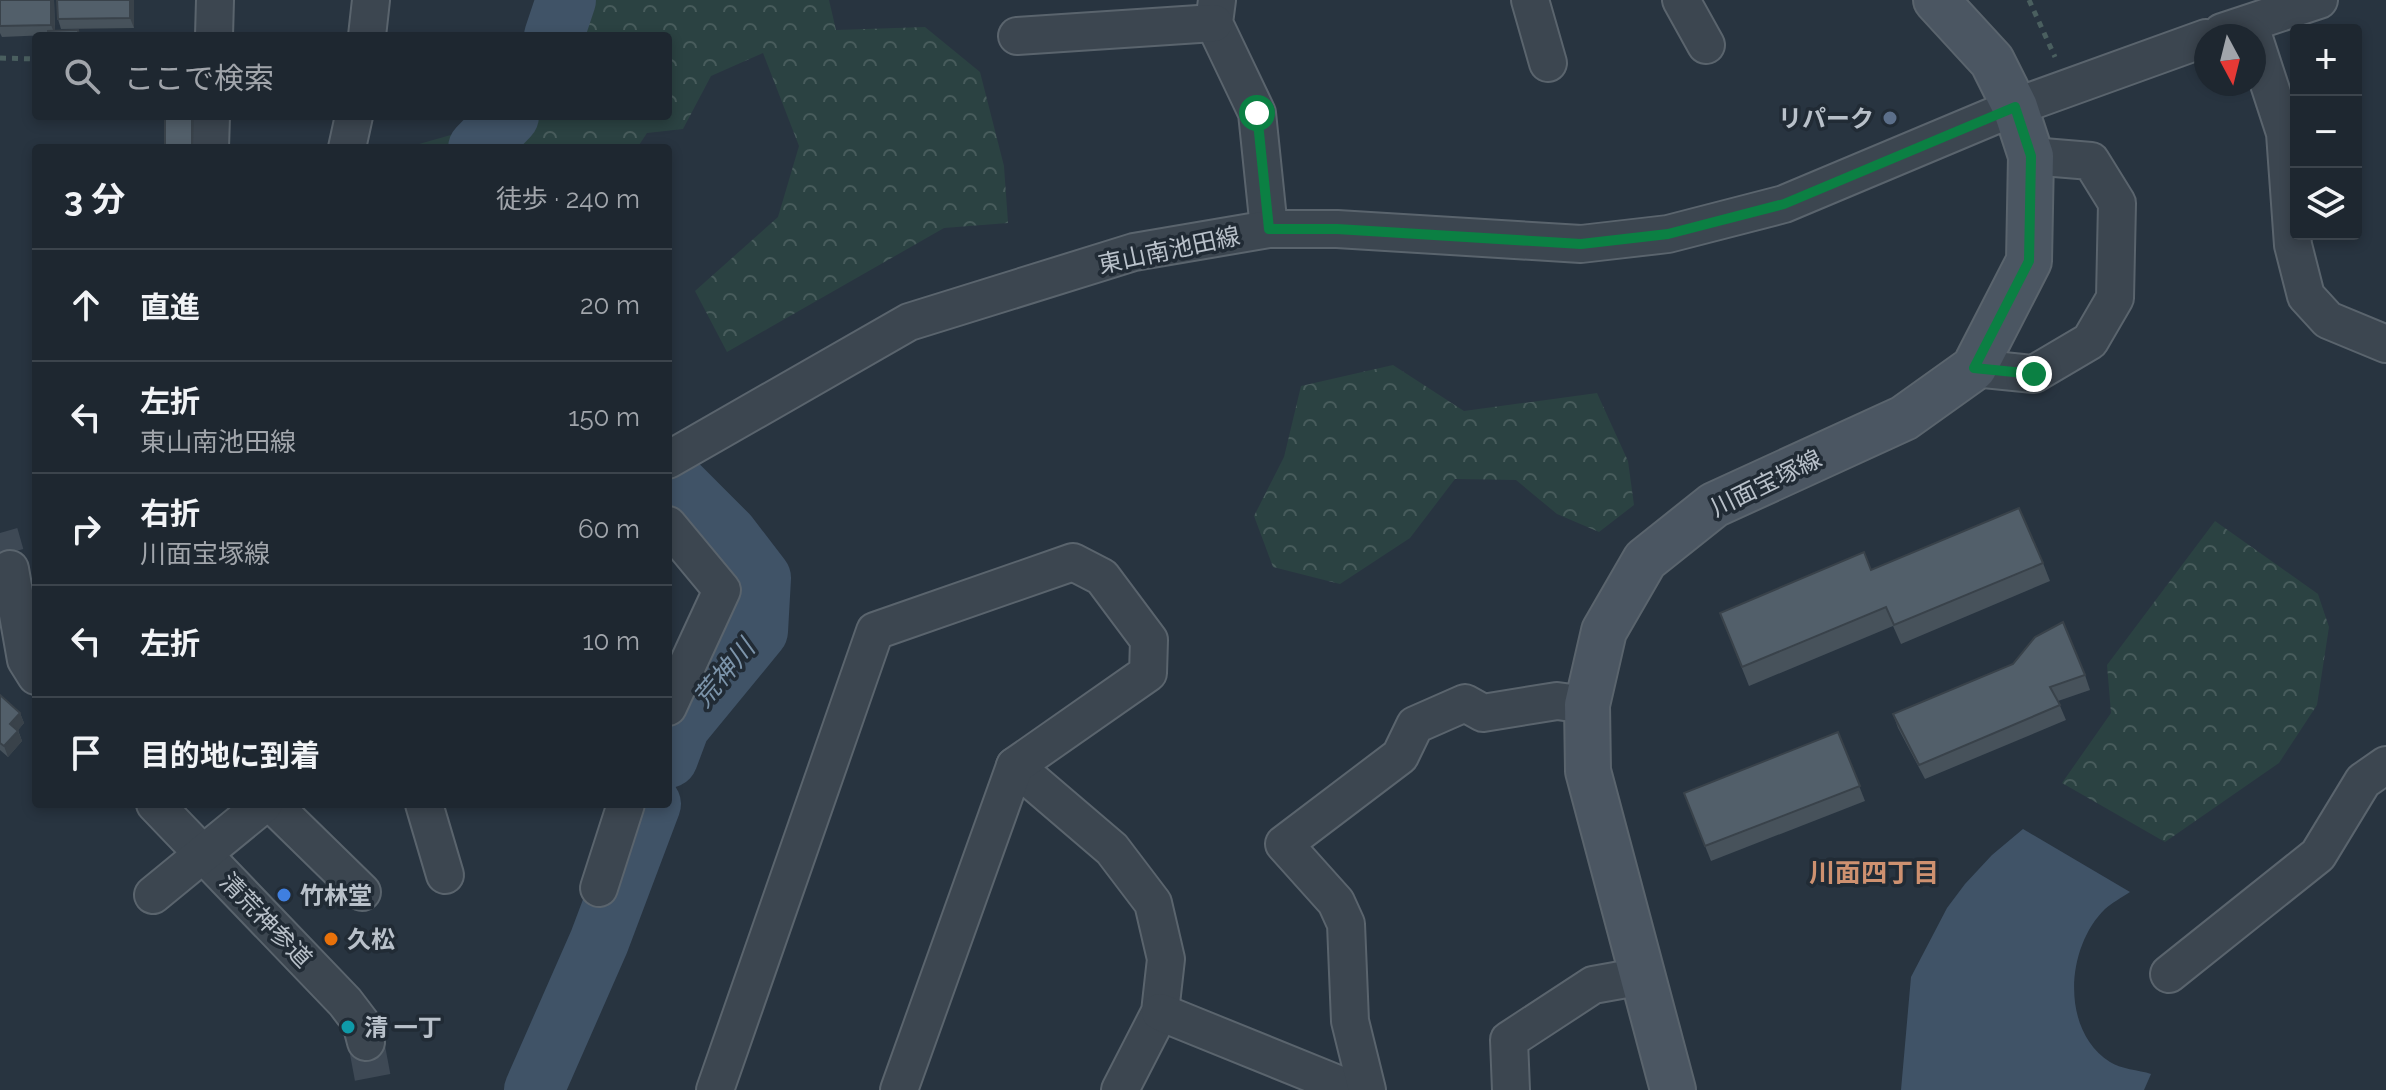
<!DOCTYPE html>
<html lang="ja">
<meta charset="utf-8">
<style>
:root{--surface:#1e2730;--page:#262f38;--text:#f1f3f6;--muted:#a1a5ab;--line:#3c444c}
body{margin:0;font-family:Raleway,"Noto Sans JP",sans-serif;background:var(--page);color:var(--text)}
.controls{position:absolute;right:24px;top:24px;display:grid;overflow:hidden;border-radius:8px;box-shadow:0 4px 12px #0003}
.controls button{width:72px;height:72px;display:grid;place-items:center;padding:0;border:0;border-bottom:2px solid var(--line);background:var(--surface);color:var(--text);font:40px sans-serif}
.compass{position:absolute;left:2194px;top:24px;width:72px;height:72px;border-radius:50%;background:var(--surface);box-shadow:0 4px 12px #0003;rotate:173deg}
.stop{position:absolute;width:24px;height:24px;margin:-18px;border:6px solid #0b8043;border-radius:50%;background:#fff}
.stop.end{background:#0b8043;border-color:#fff;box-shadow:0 2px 8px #0008}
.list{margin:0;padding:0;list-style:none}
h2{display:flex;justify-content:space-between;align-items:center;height:104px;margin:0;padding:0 32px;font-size:34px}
h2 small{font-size:26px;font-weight:400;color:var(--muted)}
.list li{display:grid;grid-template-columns:52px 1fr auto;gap:24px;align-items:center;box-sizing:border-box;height:112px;padding:0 32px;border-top:2px solid var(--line)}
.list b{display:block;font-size:30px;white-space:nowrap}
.list p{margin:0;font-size:26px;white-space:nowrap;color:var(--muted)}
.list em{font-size:26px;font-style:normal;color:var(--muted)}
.icon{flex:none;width:44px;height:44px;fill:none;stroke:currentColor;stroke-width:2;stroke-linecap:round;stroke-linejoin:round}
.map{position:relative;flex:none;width:2386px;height:1090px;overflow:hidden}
.search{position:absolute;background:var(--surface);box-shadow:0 4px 12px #0003;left:32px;top:32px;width:640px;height:88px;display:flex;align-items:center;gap:20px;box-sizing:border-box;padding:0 28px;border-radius:8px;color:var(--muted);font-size:30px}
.panel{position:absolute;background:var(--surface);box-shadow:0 4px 12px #0003;left:32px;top:144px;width:640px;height:664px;border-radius:8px}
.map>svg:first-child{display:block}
.forest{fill:url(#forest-crowns)}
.water{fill:#405367}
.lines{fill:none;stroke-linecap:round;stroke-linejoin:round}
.river{stroke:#405367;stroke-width:60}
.street-tunnel{stroke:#3e4955;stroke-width:36;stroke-dasharray:36 18;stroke-linecap:butt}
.street-casing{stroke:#5a646d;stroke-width:40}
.secondary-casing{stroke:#5a646d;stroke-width:48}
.path{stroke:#4a5f5f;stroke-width:5;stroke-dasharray:6 6;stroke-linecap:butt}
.street{stroke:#3c4650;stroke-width:36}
.secondary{stroke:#4b5662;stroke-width:44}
.wall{fill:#47525b}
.shaded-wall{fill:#39424a}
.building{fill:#525f6a;stroke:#39424a;stroke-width:2}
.route{stroke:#0b8043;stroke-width:10}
.service-dot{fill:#5c6f8a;stroke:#212b35;stroke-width:3}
.shop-dot{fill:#3f7fe0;stroke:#212b35;stroke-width:3}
.food-dot{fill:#e8710a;stroke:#212b35;stroke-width:3}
.culture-dot{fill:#0f9aa8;stroke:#212b35;stroke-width:3}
.labels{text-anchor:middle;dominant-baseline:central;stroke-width:7;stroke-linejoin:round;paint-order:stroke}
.poi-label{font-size:24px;font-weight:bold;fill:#b9c1ca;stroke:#212b35;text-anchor:start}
.street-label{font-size:24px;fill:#b9c1ca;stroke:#212b35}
.water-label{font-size:26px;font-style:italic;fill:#7c94aa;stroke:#212b35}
.neighbourhood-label{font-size:26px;font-weight:bold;fill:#ce9170;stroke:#212b35}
</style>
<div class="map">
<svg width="2386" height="1090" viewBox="0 0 2386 1090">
<defs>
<pattern id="forest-crowns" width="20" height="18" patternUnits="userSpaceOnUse" patternTransform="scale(2)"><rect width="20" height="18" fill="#2b4242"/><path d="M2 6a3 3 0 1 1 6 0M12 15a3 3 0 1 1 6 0" fill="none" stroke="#485c5c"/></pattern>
</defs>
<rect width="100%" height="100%" fill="#283440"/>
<g class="forest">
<path d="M 549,0 L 829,0 L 836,30 L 925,27 L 980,72 L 1004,166 L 1008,223 L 944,228 L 727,352 L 695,291 L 778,217 L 799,146 L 763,53 L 711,76 L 683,129 L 647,133 L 637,148 L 405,148 L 465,131 L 476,116 L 668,116 L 668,36 L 532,36 L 542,22 Z"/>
<path d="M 1393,365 L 1464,411 L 1597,393 L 1628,461 L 1634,505 L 1599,532 L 1557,514 L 1516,480 L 1455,479 L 1410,538 L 1340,584 L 1273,567 L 1254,516 L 1284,457 L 1301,386 Z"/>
<path d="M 2215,521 L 2318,594 L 2329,627 L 2317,705 L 2279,763 L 2165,842 L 2062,783 L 2111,713 L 2107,665 Z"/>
</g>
<path class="water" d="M 2023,829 L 2130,892 C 2122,897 2112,903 2105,909 C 2066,947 2060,1030 2110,1062 C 2120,1069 2139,1070 2151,1074 L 2144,1090 L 1901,1090 L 1911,977 L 1947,908 L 1965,884 L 1992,855 Z"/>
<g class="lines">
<g class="river">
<path d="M 554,36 L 566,0"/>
<path d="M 478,148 L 509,116"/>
<path d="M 668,475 L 728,535 L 761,578 L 758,631 L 680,726 L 668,758"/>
<path d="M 534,1090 L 599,942 L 651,804"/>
</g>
<g class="street-tunnel">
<path d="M 0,533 L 6,554"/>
<path d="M 366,1042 L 375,1090"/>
</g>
<defs>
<g id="street">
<path d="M 1217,0 L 1214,23 L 1257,113 L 1269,229"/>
<path d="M 1530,0 L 1548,63"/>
<path d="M 1681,0 L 1706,45"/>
<path d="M 2222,32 L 2319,0"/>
<path d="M 214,36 L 215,0"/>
<path d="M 367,36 L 371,0"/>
<path d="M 1017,36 L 1214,23"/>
<path d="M 2254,38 L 2285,133 L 2293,245 L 2306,296 L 2328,320 L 2386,344"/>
<path d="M 210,148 L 211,116"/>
<path d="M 347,148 L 354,116"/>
<path d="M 1974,368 L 2034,374 L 2090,341 L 2115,298 L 2117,203 L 2091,161 L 2031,156"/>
<path d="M 668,460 L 909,322 L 1134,252 L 1269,229 L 1337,229 L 1581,244 L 1668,234 L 1784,204 L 2015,107 L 2206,38"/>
<path d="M 668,525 L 722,590 L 668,707"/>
<path d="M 10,569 L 26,660 L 36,676"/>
<path d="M 1015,766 L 1112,849 L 1153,903 L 1166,959 L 1160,1012 L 1120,1090"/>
<path d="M 155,804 L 345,1002 L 361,1023 L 366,1042"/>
<path d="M 272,804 L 362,892"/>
<path d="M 424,804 L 445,875"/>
<path d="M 599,888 L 626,804"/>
<path d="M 153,895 L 264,804"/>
<path d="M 2169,974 L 2318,855 L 2363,781 L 2386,765"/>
<path d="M 1160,1012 L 1340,1085 L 1366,1088"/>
<path d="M 715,1090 L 875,631 L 1073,562 L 1102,577 L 1149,640 L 1148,673 L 1015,766 L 899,1090"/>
<path d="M 1367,1090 L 1350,1021 L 1346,924 L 1336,902 L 1284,844 L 1400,756 L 1415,725 L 1465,703 L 1483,713 L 1557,701 L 1587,705"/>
<path d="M 1511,1090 L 1509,1040 L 1593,985 L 1643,976"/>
</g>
<path id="secondary" d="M 1673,1090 L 1588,771 L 1587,705 L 1604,631 L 1645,560 L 1714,505 L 1904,418 L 1974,368 L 2029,261 L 2031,156 L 2015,107 L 1992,61 L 1936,0"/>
</defs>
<use href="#street" class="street-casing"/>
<use href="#secondary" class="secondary-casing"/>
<g class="path">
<path d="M 2029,0 L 2055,57"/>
<path d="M 0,58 L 36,59"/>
</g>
<use href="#street" class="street"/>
<use href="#secondary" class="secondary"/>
</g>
<g class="wall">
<path d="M 0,0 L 54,0 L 55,31 L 48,35 L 2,37 L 0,33 Z"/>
<path d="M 57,0 L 134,0 L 134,28 L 61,29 L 58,19 Z"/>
<path d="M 2043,563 L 2050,581 L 1901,644 L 1893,626 L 1749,686 L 1720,613 L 1871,570 Z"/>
<path d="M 2085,675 L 2090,690 L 2058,701 L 2066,720 L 1925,779 L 1898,728 L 1893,714 Z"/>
<path d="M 0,695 L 20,713 L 24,723 L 18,730 L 22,741 L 8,757 L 0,750 Z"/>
<path d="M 1838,732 L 1865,801 L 1711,861 L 1684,793 Z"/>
</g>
<g class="shaded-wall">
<path d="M 51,0 L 54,0 L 55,35 L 51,25 Z"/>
<path d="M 130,0 L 134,0 L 134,28 L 130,18 Z"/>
<path d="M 192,116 L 194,116 L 193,148 L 192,148 Z"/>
<path d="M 20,713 L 24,723 L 14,735 L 10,724 Z"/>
<path d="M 18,731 L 22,741 L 8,757 L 4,746 Z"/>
</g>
<g class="building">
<path d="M 0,0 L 51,0 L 51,25 L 0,26 Z"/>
<path d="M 57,0 L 130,0 L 130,18 L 58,19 Z"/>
<path d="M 78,30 L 79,36 L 48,36 L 48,31 Z"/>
<rect x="165" y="116" width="27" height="32"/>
<path d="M 2019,508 L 2043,563 L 1894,625 L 1886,607 L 1742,667 L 1720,613 L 1864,552 L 1871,570 Z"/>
<path d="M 2063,622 L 2085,675 L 2050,687 L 2060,705 L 1919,765 L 1893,714 L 2013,664 L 2035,637 Z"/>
<path d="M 0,695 L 20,713 L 10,724 L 18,731 L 4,746 L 0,743 Z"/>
<path d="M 1838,732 L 1860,786 L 1705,846 L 1684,793 Z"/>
</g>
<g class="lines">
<path class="route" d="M 1257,113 L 1269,229 L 1337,229 L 1581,244 L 1668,234 L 1784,204 L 2015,107 L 2031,156 L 2029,261 L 1974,368 L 2034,374"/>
</g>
<circle class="service-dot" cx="1890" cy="118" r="8"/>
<circle class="shop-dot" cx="284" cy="895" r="8"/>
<circle class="food-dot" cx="331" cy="939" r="8"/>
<circle class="culture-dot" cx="348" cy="1027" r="8"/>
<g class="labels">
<g class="poi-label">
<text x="1874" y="118" text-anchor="end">リパーク</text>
<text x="300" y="895">竹林堂</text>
<text x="347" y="939">久松</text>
<text x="364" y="1027">清 一丁</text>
</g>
<g class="street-label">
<text transform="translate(1169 250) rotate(-12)">東山南池田線</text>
<text transform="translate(1766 483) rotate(-26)">川面宝塚線</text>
<text transform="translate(266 920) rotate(46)">清荒神参道</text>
</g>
<g class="water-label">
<text transform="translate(724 673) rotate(-50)">荒神川</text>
</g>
<g class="neighbourhood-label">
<text x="1874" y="873">川面四丁目</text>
</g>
</g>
</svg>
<div class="controls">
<button>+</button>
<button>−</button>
<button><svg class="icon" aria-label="layers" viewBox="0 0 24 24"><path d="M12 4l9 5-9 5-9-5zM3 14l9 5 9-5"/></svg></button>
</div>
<svg class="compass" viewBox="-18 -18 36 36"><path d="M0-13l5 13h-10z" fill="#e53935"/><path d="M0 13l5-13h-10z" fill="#a1a5ab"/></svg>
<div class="stop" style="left:1257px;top:113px"></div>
<div class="stop end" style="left:2034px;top:374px"></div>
<div class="search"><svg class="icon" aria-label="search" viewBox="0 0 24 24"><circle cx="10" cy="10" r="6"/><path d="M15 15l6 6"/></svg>ここで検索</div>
<section class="panel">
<h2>3 分<small>徒歩 · 240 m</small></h2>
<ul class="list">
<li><svg class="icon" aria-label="ahead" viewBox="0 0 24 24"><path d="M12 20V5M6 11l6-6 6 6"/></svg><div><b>直進</b></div><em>20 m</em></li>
<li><svg class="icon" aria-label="left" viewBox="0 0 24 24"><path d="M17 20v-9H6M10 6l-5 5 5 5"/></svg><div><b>左折</b><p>東山南池田線</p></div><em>150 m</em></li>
<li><svg class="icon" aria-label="right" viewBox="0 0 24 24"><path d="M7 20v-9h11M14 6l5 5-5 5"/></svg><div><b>右折</b><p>川面宝塚線</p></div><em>60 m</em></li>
<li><svg class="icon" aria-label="left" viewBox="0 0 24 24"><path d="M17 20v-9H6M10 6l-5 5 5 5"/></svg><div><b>左折</b></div><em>10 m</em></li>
<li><svg class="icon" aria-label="arrive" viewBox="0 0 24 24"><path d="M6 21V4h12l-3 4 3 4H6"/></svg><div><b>目的地に到着</b></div></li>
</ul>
</section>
</div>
